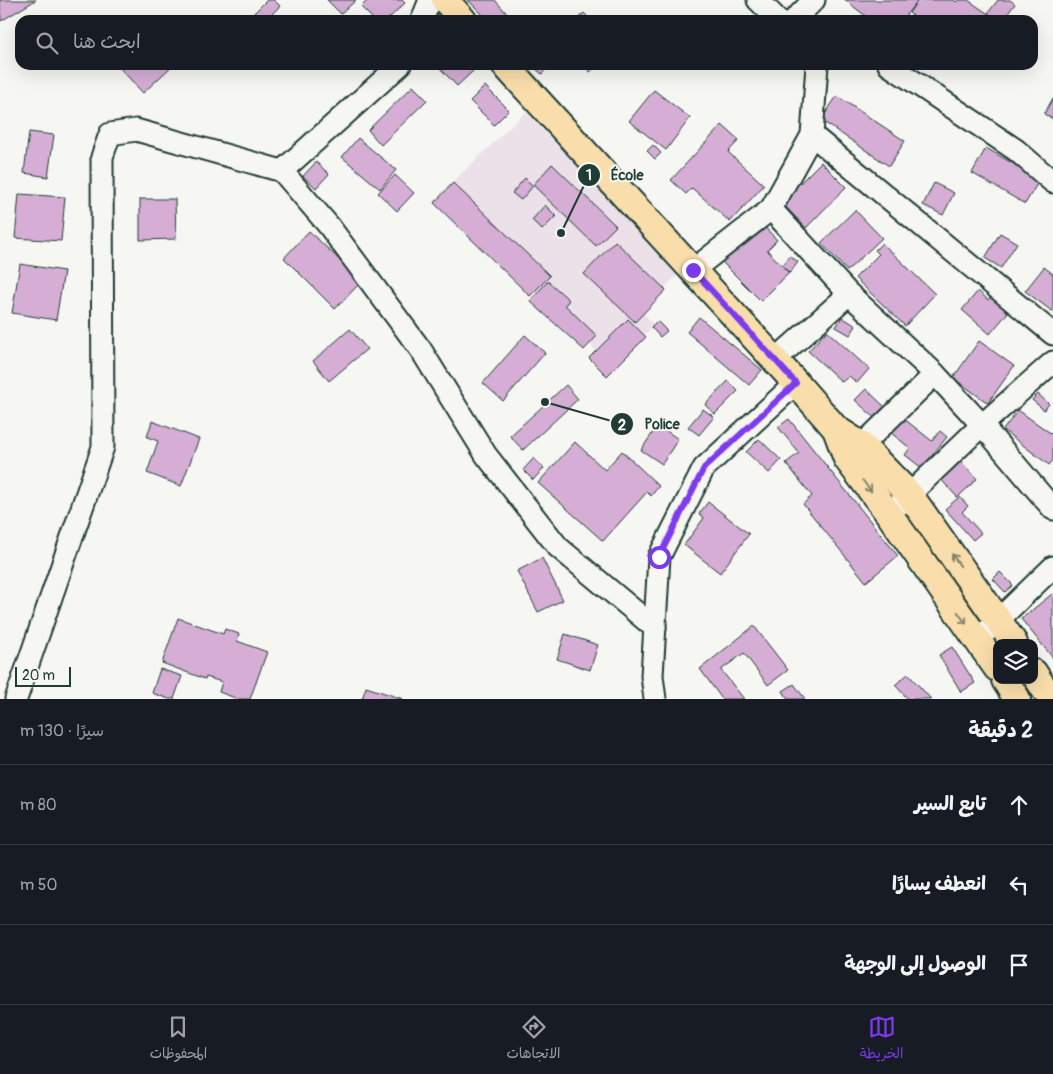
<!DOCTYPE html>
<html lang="ar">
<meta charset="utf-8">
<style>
:root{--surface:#171b24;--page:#20242c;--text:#f1f3f6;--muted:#9ea1a6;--line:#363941;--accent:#7c3aed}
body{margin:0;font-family:Pangolin,"Playpen Sans Arabic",sans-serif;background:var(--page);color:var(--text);direction:rtl}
.controls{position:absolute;right:15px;bottom:15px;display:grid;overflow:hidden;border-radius:10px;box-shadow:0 5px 20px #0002}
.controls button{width:45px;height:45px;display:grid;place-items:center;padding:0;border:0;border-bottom:1px solid var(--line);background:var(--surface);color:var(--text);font:25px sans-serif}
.scale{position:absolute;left:15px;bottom:12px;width:56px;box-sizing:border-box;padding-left:5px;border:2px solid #1f3d34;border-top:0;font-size:14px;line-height:18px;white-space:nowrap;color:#1f3d34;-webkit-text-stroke:4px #f6f6f2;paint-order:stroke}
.stop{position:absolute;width:15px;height:15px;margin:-11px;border:4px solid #7c3aed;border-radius:50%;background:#fff}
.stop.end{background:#7c3aed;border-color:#fff;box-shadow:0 1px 5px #0008}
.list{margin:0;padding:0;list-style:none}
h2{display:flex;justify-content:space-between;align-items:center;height:65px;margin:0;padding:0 20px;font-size:21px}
h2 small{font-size:16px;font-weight:400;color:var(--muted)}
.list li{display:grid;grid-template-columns:32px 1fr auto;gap:15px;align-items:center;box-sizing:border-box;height:80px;padding:0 20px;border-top:1px solid var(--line)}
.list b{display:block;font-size:19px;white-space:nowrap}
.list em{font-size:16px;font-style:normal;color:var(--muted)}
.icon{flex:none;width:28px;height:28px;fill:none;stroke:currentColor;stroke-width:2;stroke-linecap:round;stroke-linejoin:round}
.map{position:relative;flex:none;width:1053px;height:699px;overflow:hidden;direction:ltr}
.search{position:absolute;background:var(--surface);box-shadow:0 5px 20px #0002;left:15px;right:15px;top:15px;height:55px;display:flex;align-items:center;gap:12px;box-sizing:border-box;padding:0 18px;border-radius:15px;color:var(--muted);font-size:19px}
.sheet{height:305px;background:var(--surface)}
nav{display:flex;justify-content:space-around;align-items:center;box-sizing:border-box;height:70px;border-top:1px solid var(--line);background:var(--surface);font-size:14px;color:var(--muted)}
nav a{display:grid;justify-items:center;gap:2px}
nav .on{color:var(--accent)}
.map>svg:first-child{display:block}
.built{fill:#ece0e9}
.building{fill:#d5add5;stroke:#1f3d34}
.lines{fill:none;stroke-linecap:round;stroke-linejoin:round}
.minor-casing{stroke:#1f3d34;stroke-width:25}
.major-casing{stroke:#1f3d34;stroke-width:30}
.minor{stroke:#f6f6f2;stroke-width:21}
.major{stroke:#f9deab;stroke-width:26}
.oneway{stroke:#81856a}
.route{stroke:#7c3aed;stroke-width:6}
.leader{fill:none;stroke:#1f3d34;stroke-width:2}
.callout-dot{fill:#1f3d34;stroke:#f6f6f2;stroke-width:2}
.mark-label{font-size:15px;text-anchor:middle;font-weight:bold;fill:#fff}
.callout-label{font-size:14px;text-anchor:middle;font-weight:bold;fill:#1f3d34;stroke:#f6f6f2;stroke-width:4;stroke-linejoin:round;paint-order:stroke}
</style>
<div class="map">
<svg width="1053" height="699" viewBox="0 0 1053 699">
<rect width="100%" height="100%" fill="#f6f6f2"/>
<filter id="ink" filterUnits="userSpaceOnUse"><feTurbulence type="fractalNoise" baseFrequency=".02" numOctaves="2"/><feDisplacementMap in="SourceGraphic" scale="10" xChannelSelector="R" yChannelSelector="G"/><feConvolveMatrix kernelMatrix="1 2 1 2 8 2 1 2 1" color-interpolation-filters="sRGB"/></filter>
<g filter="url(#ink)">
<path class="built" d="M 526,112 L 679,274 L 640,309 L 654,325 L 613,368 L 441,193 Z"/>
<g class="building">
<path d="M 0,0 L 36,0 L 1,21 Z"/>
<path d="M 267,0 L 274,0 L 280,6 L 266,20 L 247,20 Z"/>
<path d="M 327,0 L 356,0 L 341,14 Z"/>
<path d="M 368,0 L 402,0 L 405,3 L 387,20 L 374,20 L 361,7 Z"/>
<path d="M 468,0 L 495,0 L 510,17 L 507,20 L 488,20 Z"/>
<path d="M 845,0 L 918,0 L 902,20 L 871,20 Z"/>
<path d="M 918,0 L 954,0 L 956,2 L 958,0 L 968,0 L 997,20 L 919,20 L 909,13 Z"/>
<path d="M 998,0 L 1010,0 L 1015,4 L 1003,20 L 997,20 L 988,13 Z"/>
<path d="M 584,13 L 591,20 L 576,20 Z"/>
<path d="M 117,65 L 173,65 L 143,93 Z"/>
<path d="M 437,65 L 467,65 L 473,71 L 457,86 Z"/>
<path d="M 531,65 L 549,65 L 542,74 Z"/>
<path d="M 583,65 L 597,65 L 590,72 Z"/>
<path d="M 413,86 L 427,100 L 381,145 L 368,130 Z"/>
<path d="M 485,86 L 509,110 L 494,125 L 470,101 Z"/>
<path d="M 654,90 L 690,118 L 666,150 L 629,121 Z"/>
<path d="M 837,96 L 905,141 L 889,166 L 821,120 Z"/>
<path d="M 1053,98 L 1053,119 L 1044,114 Z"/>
<path d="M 722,125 L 739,140 L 728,152 L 764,185 L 730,222 L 692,188 L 686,194 L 671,180 Z"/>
<path d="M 29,132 L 54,135 L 48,177 L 24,173 Z"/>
<path d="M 358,138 L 396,170 L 380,189 L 342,157 Z"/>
<path d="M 653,145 L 661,153 L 655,159 L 647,151 Z"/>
<path d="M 986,148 L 1040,179 L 1025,204 L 972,173 Z"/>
<path d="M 316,162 L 329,174 L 316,188 L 303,176 Z"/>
<path d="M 821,162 L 846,187 L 806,228 L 781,202 Z"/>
<path d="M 552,164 L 616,226 L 596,246 L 533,185 Z"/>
<path d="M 395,175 L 414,193 L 397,211 L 378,193 Z"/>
<path d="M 525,178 L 533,186 L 521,200 L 512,193 Z"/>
<path d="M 453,183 L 550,276 L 530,296 L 434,203 Z"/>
<path d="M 934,183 L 954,193 L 943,215 L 923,205 Z"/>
<path d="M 19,194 L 65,197 L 61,241 L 15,238 Z"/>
<path d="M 140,199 L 175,199 L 176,239 L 140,240 Z"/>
<path d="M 545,205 L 556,216 L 542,230 L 532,220 Z"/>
<path d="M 855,210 L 882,238 L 847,271 L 821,243 Z"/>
<path d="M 758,220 L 777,240 L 767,250 L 789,273 L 761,301 L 719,259 Z"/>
<path d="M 309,231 L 362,281 L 335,309 L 284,258 Z"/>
<path d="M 1000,233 L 1017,243 L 1001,268 L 985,258 Z"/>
<path d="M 615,241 L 666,290 L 635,322 L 584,274 Z"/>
<path d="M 882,243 L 935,294 L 905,326 L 855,278 L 879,254 L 875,250 Z"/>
<path d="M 790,256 L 798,262 L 790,273 L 782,266 Z"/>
<path d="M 20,264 L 64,271 L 56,320 L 12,313 Z"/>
<path d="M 1044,267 L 1053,274 L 1053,312 L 1025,291 Z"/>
<path d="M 548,281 L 569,300 L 565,305 L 597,336 L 584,350 L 530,301 Z"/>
<path d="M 978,291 L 988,300 L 992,295 L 1010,310 L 990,334 L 962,310 Z"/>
<path d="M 699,317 L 762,370 L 749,385 L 687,332 Z"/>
<path d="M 842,317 L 856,326 L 850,335 L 836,327 Z"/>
<path d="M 628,319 L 646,337 L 607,376 L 589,358 Z"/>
<path d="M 657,321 L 667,331 L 660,337 L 651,327 Z"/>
<path d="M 350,329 L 367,349 L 329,381 L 313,361 Z"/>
<path d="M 827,331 L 869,369 L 857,383 L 849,376 L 842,382 L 808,351 Z"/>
<path d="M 525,335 L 545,353 L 503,401 L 483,383 Z"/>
<path d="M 979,341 L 1014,366 L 988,403 L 953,378 Z"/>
<path d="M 728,381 L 738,391 L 715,414 L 705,405 Z"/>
<path d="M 566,385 L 578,399 L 523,450 L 510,436 Z"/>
<path d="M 866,389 L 887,409 L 877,420 L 855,400 Z"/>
<path d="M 1038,394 L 1049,404 L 1044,410 L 1032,400 Z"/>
<path d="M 703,409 L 714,417 L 699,435 L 688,427 Z"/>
<path d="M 1018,410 L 1053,435 L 1053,460 L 1049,465 L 1003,430 Z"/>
<path d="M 898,414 L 932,441 L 940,431 L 947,437 L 922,468 L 905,455 L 910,448 L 886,429 Z"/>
<path d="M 789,419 L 898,556 L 866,582 L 803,504 L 812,496 L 786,463 L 799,453 L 778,427 Z"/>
<path d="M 152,421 L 199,439 L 181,486 L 147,473 L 158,441 L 147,437 Z"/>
<path d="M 658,425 L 678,439 L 662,464 L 641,450 Z"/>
<path d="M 759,439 L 781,460 L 769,473 L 746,452 Z"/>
<path d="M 575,442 L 605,470 L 622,451 L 659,486 L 651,496 L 647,492 L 603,541 L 538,483 Z"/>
<path d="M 956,456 L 977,479 L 959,496 L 968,506 L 962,512 L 981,533 L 973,540 L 945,509 L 958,498 L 936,474 Z"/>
<path d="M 534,458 L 544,468 L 533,480 L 523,470 Z"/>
<path d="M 708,502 L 749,534 L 720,573 L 684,545 L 704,518 L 699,514 Z"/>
<path d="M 542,558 L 563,600 L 538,612 L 517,571 Z"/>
<path d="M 1000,572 L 1013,585 L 1005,592 L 993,579 Z"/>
<path d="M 1052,594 L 1053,596 L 1053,658 L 1021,619 Z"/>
<path d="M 178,618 L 223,634 L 225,629 L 239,634 L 237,641 L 267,652 L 250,699 L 238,699 L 219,692 L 222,682 L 206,677 L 205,679 L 162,663 Z"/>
<path d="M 754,626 L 788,670 L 768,685 L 744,653 L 721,670 L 744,699 L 722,699 L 700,669 Z"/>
<path d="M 565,634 L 598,645 L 590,670 L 557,659 Z"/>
<path d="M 952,647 L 975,683 L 961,692 L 939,655 Z"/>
<path d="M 160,669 L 182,676 L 174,699 L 169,699 L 152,693 Z"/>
<path d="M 908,674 L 931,699 L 908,699 L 895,685 Z"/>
<path d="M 794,684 L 805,699 L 788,699 L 783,691 Z"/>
<path d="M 366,687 L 403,699 L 362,699 Z"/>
</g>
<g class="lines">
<defs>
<g id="minor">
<path d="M 758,0 L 778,20"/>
<path d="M 422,20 L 430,0"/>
<path d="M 794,20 L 814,0"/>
<path d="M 889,65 L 1016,150 L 1053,182"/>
<path d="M 812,135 L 1053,334"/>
<path d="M 282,171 L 329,226 L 421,350 L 486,455 L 558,547 L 655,628"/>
<path d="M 771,209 L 849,294 L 935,374 L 982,425 L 1053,509"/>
<path d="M 693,270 L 771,209 L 812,135 L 817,65"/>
<path d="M 775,360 L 849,294"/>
<path d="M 851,456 L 935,374"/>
<path d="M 889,514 L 982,425 L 1053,362"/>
<path d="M 987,631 L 1053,567"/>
<path d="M 16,699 L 103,447 L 102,157 L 110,134 L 136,130 L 282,171 L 400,65"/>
<path d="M 655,699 L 652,676 L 659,557 L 704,468 L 796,383"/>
</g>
<g id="major">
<path d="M 445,0 L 463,20"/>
<path d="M 505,65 L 796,383 L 836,429 L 861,445 L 909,494 L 1014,643"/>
<path d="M 836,429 L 847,459 L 889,514 L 997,668"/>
<path d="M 1034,673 L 1051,699"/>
<path d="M 1005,680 L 1017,699"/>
</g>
</defs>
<use href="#minor" class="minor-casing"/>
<use href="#major" class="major-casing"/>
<use href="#minor" class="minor"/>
<use href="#major" class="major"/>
</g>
<defs><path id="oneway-shaft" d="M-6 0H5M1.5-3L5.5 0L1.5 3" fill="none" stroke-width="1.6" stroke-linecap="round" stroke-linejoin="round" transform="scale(1.25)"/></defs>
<g class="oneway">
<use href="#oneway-shaft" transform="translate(867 486) rotate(53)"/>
<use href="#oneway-shaft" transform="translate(956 560) rotate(-125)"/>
<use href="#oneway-shaft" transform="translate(962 618) rotate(55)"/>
</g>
</g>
<g class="lines" filter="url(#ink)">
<path class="route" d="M 659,557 L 704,468 L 796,383 L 693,270"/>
</g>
<path class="leader" d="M561 233L589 175M545 402L622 424"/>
<g class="callout-dot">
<circle cx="561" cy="233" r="5"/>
<circle cx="545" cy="402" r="5"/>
<circle cx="589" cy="175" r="12"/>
<circle cx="622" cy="424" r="12"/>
</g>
<g class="mark-label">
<text x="589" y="180">1</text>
<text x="622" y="430">2</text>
</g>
<g class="callout-label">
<text x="627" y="180">École</text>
<text x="662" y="429">Police</text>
</g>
</svg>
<div class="controls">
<button><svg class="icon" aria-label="layers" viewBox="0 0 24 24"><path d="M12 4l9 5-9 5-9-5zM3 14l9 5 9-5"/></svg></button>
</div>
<div class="scale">20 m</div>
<div class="stop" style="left:659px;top:557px"></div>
<div class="stop end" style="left:693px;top:270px"></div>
<div class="search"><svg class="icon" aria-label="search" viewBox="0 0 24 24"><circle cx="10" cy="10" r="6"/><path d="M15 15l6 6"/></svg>ابحث هنا</div>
</div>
<section class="sheet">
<h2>2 دقيقة<small>سيرًا · 130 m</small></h2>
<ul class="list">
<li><svg class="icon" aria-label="ahead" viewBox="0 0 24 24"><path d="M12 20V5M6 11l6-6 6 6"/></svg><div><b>تابع السير</b></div><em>80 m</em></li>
<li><svg class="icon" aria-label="left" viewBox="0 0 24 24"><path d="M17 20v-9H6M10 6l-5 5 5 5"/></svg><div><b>انعطف يسارًا</b></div><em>50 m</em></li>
<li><svg class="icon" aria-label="arrive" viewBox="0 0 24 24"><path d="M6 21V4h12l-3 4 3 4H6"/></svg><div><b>الوصول إلى الوجهة</b></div></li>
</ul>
</section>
<nav>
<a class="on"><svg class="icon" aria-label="map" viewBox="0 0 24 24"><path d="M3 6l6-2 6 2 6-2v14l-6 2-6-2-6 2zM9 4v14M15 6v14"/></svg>الخريطة</a>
<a><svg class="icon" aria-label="directions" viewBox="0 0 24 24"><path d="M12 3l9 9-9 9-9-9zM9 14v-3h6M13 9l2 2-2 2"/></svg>الاتجاهات</a>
<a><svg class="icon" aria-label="saved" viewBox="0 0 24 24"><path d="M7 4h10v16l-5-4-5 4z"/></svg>المحفوظات</a>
</nav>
